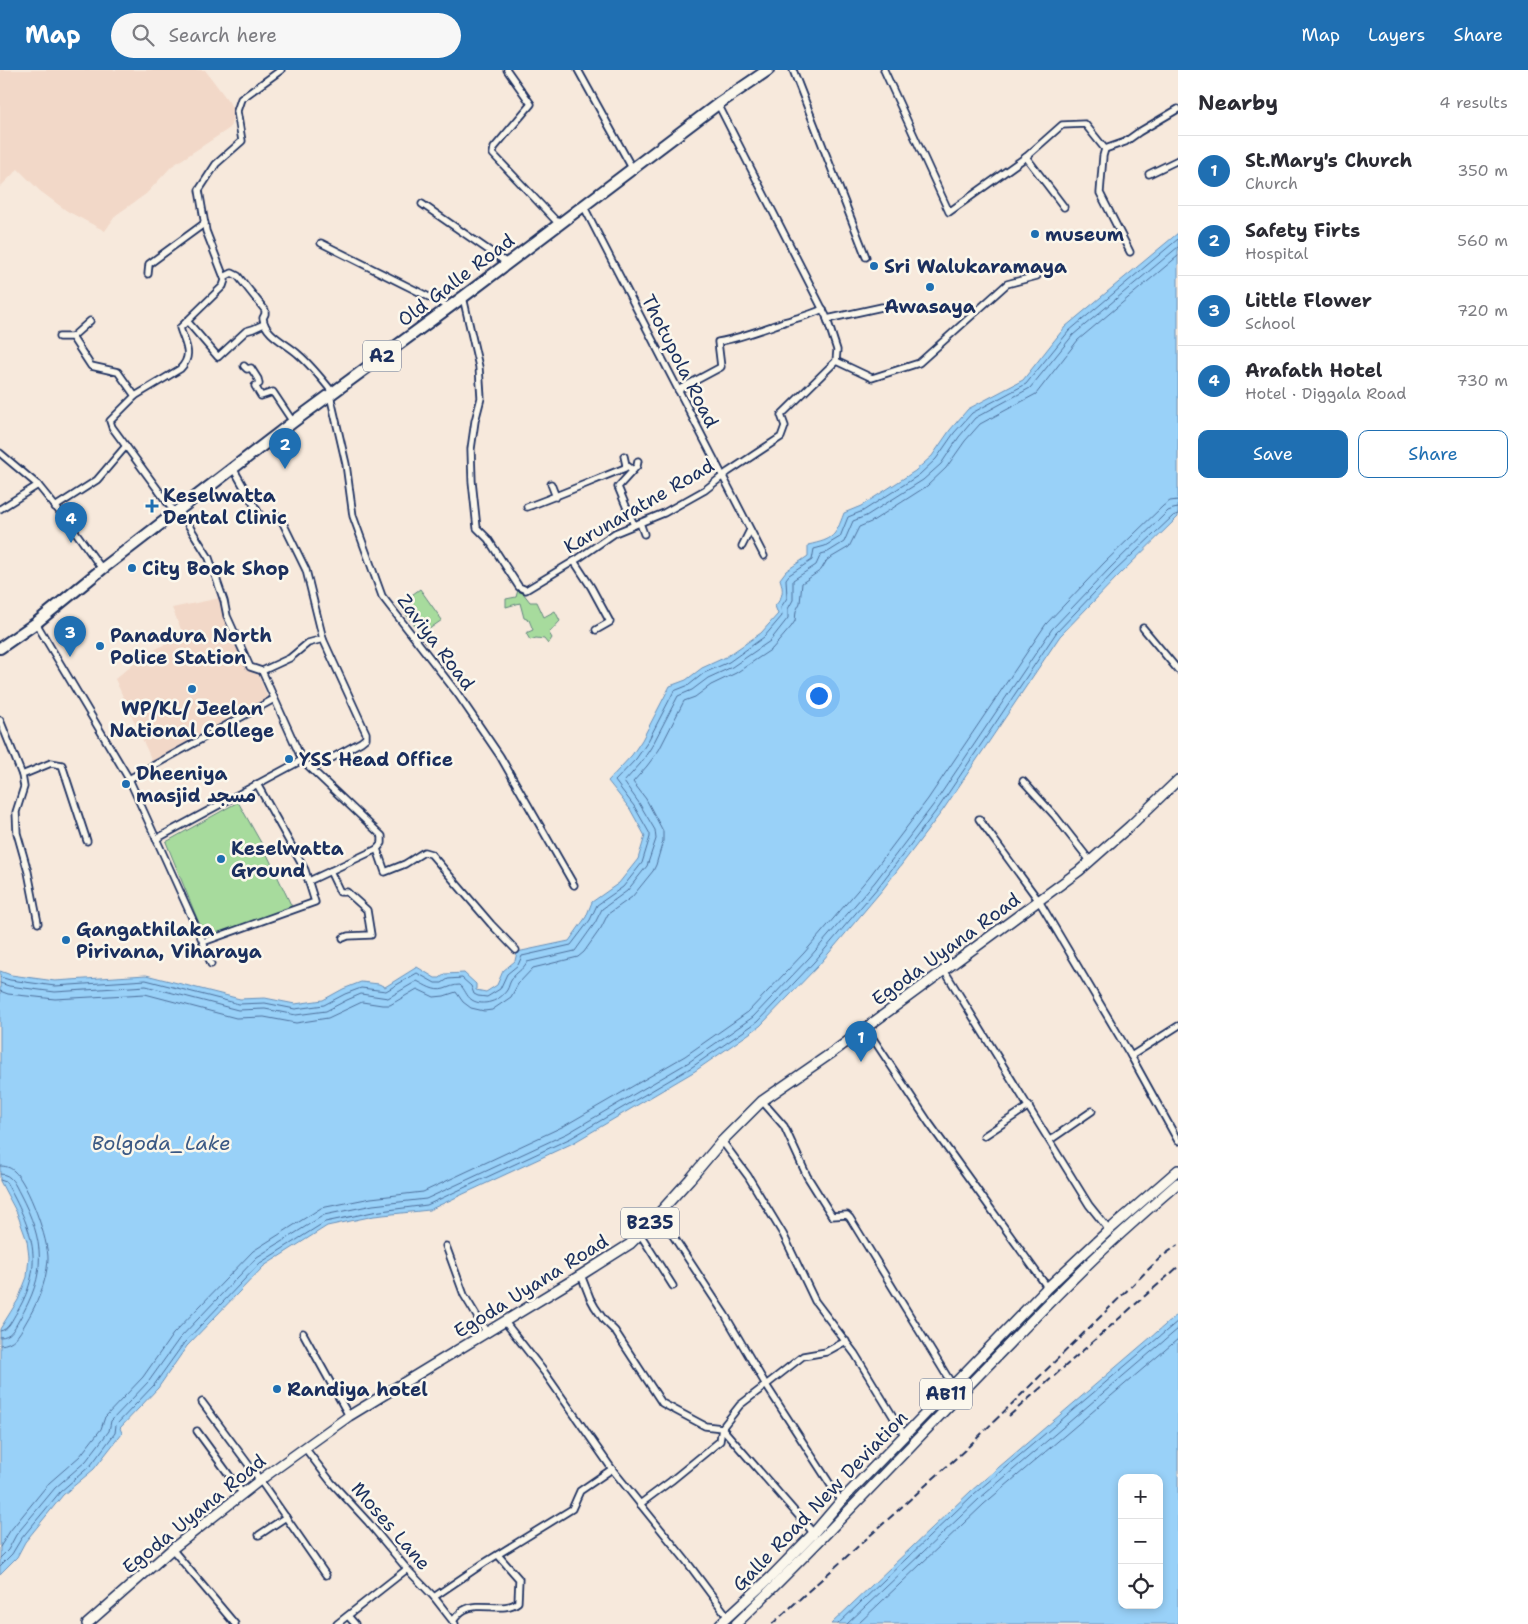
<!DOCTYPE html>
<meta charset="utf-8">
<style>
:root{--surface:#fff;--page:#f7f7f7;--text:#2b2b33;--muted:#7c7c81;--line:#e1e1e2;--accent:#1f6fb2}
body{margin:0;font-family:"Shantell Sans","Playpen Sans Arabic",sans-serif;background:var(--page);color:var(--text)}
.controls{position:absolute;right:15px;bottom:15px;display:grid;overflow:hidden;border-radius:10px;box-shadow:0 2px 8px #0003}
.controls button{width:45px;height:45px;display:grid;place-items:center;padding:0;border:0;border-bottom:1px solid var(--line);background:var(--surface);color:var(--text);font:25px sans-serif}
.you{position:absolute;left:818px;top:625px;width:18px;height:18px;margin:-12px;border:4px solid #fff;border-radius:50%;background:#1a73e8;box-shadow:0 0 0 8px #1a73e833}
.badge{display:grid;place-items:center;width:32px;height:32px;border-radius:50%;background:var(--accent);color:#fff;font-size:16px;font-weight:700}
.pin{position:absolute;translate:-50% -41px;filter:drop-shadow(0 1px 2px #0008)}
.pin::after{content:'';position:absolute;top:26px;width:18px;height:15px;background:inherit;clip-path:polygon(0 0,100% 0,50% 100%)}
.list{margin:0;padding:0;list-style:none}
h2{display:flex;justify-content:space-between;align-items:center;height:65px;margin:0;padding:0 20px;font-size:21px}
h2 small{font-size:16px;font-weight:400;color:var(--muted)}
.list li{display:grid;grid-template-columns:32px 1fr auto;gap:15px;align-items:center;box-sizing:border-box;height:70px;padding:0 20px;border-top:1px solid var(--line)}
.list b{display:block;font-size:19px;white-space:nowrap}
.list p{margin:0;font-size:16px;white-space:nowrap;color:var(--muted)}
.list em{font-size:16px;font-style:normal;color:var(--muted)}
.actions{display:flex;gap:10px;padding:15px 20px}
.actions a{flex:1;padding:11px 0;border:1px solid var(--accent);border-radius:10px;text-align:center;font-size:18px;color:var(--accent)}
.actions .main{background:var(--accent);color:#fff}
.icon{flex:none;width:28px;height:28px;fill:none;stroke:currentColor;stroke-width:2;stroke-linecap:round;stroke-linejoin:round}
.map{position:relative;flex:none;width:1178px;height:1554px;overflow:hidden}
header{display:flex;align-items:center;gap:30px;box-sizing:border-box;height:70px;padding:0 25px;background:var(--accent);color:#fff}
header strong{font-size:24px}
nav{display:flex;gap:28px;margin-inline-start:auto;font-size:18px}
.search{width:350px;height:45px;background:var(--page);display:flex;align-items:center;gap:12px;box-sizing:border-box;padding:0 18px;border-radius:28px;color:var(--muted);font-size:19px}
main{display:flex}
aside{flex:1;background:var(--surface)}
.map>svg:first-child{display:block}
.built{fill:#f2d8c8}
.green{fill:#a7db9d;stroke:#61857e}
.water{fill:#99d1f8;stroke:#6790ba;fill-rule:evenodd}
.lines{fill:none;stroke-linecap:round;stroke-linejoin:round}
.shore{stroke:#4d709c;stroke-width:1}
.minor-casing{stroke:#1b2f5e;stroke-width:9}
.primary-casing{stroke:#1b2f5e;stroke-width:12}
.trunk-casing{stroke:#1b2f5e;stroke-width:14}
.minor{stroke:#fbf7ec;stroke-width:5.5}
.primary{stroke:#fbf7ec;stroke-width:9}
.trunk{stroke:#fbf7ec;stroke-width:10}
.rail{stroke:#1b2f5e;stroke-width:2;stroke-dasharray:8 4;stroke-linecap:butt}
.poi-dot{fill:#1f6fb2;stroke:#fbf7ec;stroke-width:2}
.labels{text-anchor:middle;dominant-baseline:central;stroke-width:5;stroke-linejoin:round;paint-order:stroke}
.shield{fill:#fbf7ec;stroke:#5e6b89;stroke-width:1}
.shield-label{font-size:18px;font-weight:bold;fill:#1b2f5e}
.poi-label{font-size:19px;font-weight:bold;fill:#1b2f5e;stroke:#fbf7ec;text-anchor:start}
.street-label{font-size:19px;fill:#1b2f5e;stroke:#fbf7ec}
.water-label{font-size:20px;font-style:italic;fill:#3a5884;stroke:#fbf7ec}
</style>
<header>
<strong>Map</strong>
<div class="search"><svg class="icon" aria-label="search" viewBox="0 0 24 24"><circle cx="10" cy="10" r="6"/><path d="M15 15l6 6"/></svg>Search here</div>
<nav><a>Map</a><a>Layers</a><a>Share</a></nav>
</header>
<main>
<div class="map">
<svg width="1178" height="1554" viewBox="0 0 1178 1554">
<rect width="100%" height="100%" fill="#f7e9dc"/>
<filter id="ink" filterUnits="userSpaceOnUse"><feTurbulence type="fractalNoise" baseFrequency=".02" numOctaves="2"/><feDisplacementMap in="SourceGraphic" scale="10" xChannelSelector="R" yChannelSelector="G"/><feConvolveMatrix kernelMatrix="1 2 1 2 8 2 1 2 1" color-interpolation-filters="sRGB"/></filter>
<g filter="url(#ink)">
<g class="built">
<path d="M 0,0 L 205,0 L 229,32 L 234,42 L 230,58 L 172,96 L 146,124 L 116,145 L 105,161 L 67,141 L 40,121 L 18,99 L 0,117 Z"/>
<path d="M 220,528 L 226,547 L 248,598 L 259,606 L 268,629 L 153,693 L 115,609 L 140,588 L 183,564 L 172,538 Z"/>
</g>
<g class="green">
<path d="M 420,519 L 442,550 L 422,564 L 398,535 Z"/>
<path d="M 518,520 L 523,523 L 530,532 L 537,532 L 544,547 L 555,541 L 560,551 L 549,563 L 552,568 L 548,574 L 544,569 L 536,568 L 530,570 L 526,563 L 533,560 L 529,550 L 524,548 L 520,533 L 506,537 L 506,529 L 516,527 Z"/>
<path d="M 238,732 L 264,778 L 292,837 L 205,868 L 166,772 Z"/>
</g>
<g class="water">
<path d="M 1178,163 L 1178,447 L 1118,506 L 1060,566 L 943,740 L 883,819 L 818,896 L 760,956 L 695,1001 L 573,1073 L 429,1140 L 374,1146 L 327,1156 L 264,1196 L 187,1276 L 158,1318 L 120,1358 L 122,1363 L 94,1399 L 63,1425 L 25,1472 L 17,1487 L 0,1504 L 0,1259 L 18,1230 L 27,1207 L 29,1187 L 27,1171 L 17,1143 L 0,1111 L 0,901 L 11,905 L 55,911 L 146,905 L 240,929 L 265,928 L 295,934 L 323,930 L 343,919 L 361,912 L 379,914 L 385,917 L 417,897 L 435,908 L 440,908 L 445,904 L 464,903 L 476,914 L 476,920 L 486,922 L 497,915 L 503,901 L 515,891 L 517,882 L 569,871 L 586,847 L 592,832 L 619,813 L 638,789 L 645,766 L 630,739 L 608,711 L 632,685 L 642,670 L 670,616 L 686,610 L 702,598 L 726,587 L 761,563 L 778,544 L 775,536 C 783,527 784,521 780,509 L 786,501 L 808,486 L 808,475 C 834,469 835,467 844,443 L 861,436 L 915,401 L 932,386 L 950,360 L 968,339 L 1023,310 L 1065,257 Z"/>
<path d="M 1178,1244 L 1178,1554 L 831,1554 L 971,1421 ZM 1122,1408 L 1159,1408 L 1159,1535 L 1122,1535 Z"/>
</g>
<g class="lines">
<g class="shore">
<path d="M 0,907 L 10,910 L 55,916 L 146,910 L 239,934 L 265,933 L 295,939 L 324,935 L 345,924 L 361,918 L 386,921 L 417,903 L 435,913 L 442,913 L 448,909 L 462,908 L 471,916 L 474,924 L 478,926 L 487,927 L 500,919 L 507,904 L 518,895 L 522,886 L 571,875 L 590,850 L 597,835 L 623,817 L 642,793 L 650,767 L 650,764 L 634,736 L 615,711 L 636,689 L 647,673 L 674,621 L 689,615 L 704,603 L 729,592 L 764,567 L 782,546 L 781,537 L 787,528 L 786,509 L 789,505 L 812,490 L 814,479 L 825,476 L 840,467 L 848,447 L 863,441 L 919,405 L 936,389 L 954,363 L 972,343 L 1026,314 L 1069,261 L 1178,169"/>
<path d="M 0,913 L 9,916 L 55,922 L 146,916 L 238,940 L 265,939 L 296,945 L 326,941 L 347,930 L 361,924 L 388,928 L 417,911 C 425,915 434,922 444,919 C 450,917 453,915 460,915 C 465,919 466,926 472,930 C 483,937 500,931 507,920 C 509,917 509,913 512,909 C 516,902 522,901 527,892 L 575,881 L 595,853 L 602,839 L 627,821 L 647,796 L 656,769 L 655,760 L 639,733 L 624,712 L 641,693 L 652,676 L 678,626 L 692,620 L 708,608 L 732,597 L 770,571 L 788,548 L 788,539 L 793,530 L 793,510 L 816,495 L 821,484 L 828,482 L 844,472 L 853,451 L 866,446 L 923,410 L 941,394 L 959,367 L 975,348 L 1030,318 L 1073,265 L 1178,177"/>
<path d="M 0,921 L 8,924 L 55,929 L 145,924 L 236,948 L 264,947 L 296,953 L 328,948 L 362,932 L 382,935 L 390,935 L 417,919 L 434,927 L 444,926 L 456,922 L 463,932 L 471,938 L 484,941 L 492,940 L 511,927 L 518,914 L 533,898 L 578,887 L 584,882 L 601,858 L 608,844 L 632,827 L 653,801 L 656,795 L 663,771 L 663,761 L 646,729 L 633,712 L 647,696 L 659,680 L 684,631 L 695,627 L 711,615 L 736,603 L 772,579 L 791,557 L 795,551 L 796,541 L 800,533 L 802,513 L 821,500 L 827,490 L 849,477 L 859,457 L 871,452 L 927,416 L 946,398 L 965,371 L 980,354 L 1036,324 L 1078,270 L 1178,186"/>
<path d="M 0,1096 C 5,1096 10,1097 14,1101 C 28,1113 49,1171 48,1190 C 46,1214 37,1234 25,1254 C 19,1265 14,1274 0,1275"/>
<path d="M 0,1104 C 12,1104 15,1115 20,1124 C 45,1172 47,1203 19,1250 C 14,1259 11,1267 0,1267"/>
<path d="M 0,1110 L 6,1112 C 32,1159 46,1193 17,1242 C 12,1249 9,1260 0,1261"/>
<path d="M 0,1477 L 10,1461 L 49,1413 L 80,1386 L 101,1359 L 105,1347 L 143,1307 L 173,1264 L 253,1181 L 321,1138 L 371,1128 L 423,1122 L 564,1056 L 685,986 L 748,942 L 804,883 L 869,807 L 928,729 L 1046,554 L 1104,493 L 1163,436 L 1170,431 L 1178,430"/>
<path d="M 0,1488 L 8,1480 L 16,1465 L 55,1418 L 86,1391 L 109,1361 L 111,1351 L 149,1311 L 179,1269 L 257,1187 L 324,1145 L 373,1135 L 426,1129 L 568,1063 L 689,992 L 753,947 L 809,888 L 875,812 L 934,734 L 1052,559 L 1110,498 L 1168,441 L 1173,439 L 1178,438"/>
<path d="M 0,1496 L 12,1484 L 21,1469 L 60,1422 L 91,1395 L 115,1363 L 116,1355 L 154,1315 L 184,1273 L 260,1193 L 325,1152 L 373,1142 L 427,1135 L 571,1068 L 692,997 L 757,952 L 814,892 L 879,816 L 939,737 L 1056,563 L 1114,502 L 1173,446 L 1178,444"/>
<path d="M 838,1554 L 974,1424 L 1178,1251"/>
<path d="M 847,1554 L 979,1429 L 1178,1259"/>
<path d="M 858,1554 L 984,1434 L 1178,1269"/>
</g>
<defs>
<g id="minor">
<path d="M 507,0 L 531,34 L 494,78 L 493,84 L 559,154"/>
<path d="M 578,0 L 632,98"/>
<path d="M 793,0 L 866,187"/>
<path d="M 884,0 L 949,142 L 1026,87 L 1062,55 L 1085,54 L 1105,79 L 1125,72 L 1139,62 L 1178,39"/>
<path d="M 1105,79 L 1103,86 L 1100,123 L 1130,182"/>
<path d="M 1026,87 L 1064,137"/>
<path d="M 1149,104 L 1178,90"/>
<path d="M 422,134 L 507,193"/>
<path d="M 583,135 L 764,486"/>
<path d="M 321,173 L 449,237"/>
<path d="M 148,204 L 149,194 L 205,153"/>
<path d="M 224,207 L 232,203 L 238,206 L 265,240 L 265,244 L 263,248 C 265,265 286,273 298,284 C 311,295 322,309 333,323"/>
<path d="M 463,227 L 479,297 L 481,328 L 475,351 L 471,379 L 472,411 L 477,458 L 488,469 L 519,517 L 526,520 L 579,488 L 615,463 L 664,443 L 705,420 L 728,402 L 781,367 L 785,356 L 781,345 L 836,291 L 837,280 L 826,246 L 718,34"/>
<path d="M 827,249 L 882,237"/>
<path d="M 187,251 L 218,287 L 246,261 L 253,259 L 264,254"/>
<path d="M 59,267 L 72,267 L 91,296 L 118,302 L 135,326"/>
<path d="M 72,267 L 90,251"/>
<path d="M 836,291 L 872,308 L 919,293 L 1007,214 L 1037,206"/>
<path d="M 244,296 L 247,299 L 251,298 L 258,309 L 259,314 L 255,316 L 261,326 L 273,322 L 293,352"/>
<path d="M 678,320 L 721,297 L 718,272 C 739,268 758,261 778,254 C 793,249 808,246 823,239"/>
<path d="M 330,325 L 346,394 L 353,446 L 382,526 L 457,623 L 500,686 L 574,815"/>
<path d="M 0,383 L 38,415 L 72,457 L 102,499"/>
<path d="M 624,386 L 626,395"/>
<path d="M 233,398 L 262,449 L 278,446 L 282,451 L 306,500 L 323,569 L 366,663 L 366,668 L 361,672 L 312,699"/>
<path d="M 551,414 L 556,427"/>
<path d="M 55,437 L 97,410 L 126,376"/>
<path d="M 527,437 C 560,425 592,411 625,398 L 626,395 L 633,400"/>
<path d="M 0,439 L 38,415"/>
<path d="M 179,440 L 209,488 L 224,531 L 227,546 L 250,597 L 262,601 L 302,690 L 382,766 L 382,773 L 377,779 L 385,802 L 405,794 L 424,782 L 431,784 L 491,854 L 516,880"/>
<path d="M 175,443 L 112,357 L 110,351 L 135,326 L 180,299 C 194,285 185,274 180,258 L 223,216 L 225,210 L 206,161 L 199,120 L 216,94 L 242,71 L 237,41 L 241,29 L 281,0"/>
<path d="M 640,453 L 644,464"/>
<path d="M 634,455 L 618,417 L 637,396 L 638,391"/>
<path d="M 742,476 L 750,460"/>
<path d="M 574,491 L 591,517 L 610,552 L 596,560"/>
<path d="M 36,553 L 129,709 L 203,872 L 211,894"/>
<path d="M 1143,558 L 1178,600"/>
<path d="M 262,601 L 290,588 L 308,573 L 323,569"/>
<path d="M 0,650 L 22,705 L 24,717 L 16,742 L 17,763 L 28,802 L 38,853"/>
<path d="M 22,705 L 51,693 L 62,695 L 87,771"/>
<path d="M 129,709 L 274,629"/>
<path d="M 1023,711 L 1055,746 L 1091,792"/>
<path d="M 979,749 L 1039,831 L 1131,986 L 1178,1071"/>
<path d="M 156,769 L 302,690"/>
<path d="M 330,801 L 340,822 L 347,822 L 367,840 L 371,865 L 348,866 L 343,868"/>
<path d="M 309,811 L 377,779"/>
<path d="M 203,872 L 315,832 L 305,800 L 257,714"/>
<path d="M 944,900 L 1089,1135 L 1109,1160"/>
<path d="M 866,958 L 929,1053 L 1045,1214 L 1046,1219"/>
<path d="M 1131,986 L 1178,956"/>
<path d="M 762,1031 L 784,1056 L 807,1106 L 832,1146 L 847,1145 L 850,1148 L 950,1311 L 960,1324"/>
<path d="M 984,1066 L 1029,1036"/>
<path d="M 1050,1070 L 1092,1041"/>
<path d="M 722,1071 L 748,1106 L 783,1164 L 815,1231 L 855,1284 L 905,1366"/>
<path d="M 658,1143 L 725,1245 L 766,1315 L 841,1431"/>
<path d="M 640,1164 L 673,1216"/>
<path d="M 446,1176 L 464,1225 L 487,1263"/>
<path d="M 581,1205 L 590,1228 L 595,1237 L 604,1250 L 615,1261 L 662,1333 L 705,1356 L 722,1358 L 810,1459 L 814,1466"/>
<path d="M 505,1252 L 545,1303 L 612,1399 L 687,1492 L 728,1547"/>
<path d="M 303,1263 L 349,1346"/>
<path d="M 202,1332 L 260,1410 L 326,1505"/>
<path d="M 197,1361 L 243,1424"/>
<path d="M 305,1378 L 331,1412 L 368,1452 L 407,1499 L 434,1527 L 455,1554"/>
<path d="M 640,1434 L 671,1411 L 720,1371 L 722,1358 L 740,1335 L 766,1315 L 803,1286 L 826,1282 L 846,1271"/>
<path d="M 259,1465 L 286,1447"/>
<path d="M 172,1479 L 235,1554"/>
<path d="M 434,1527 L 484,1493 L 572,1439 L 580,1421 L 612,1399"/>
<path d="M 348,1546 L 355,1554"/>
<path d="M 453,1551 C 456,1547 460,1542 464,1540 C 479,1531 505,1543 518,1532 L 519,1509 L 498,1485"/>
<path d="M 337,1554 L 407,1499"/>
</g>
<g id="primary">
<path d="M 87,1554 L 172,1479 L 260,1410 L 349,1346 L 581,1205 L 630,1174 L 640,1164 L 690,1109 L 722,1071 L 762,1031 L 833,982 L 1079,801 L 1130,756 L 1178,710"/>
<path d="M 720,1554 L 771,1507 L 812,1465 L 841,1431 L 1046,1219 L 1109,1160 L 1178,1100"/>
<path d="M 736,1554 C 854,1440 963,1317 1080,1202 C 1111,1171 1145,1142 1178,1113"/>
</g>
<path id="trunk" d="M 0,578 L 36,553 L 102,499 L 293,352 L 463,227 L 718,34 L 768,0"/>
</defs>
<use href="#minor" class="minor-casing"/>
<use href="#primary" class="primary-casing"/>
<use href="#trunk" class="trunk-casing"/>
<use href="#minor" class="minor"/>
<use href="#primary" class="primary"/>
<use href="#trunk" class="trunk"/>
<g class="rail">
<path d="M 1009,1346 L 1098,1267 L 1178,1197"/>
<path d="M 772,1554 L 966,1379 L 1161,1187 L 1178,1175"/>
</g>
</g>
</g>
<g class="poi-dot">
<circle cx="1035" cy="164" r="5"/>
<circle cx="874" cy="196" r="5"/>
<circle cx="930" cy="217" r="5"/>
<path d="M149.5 428.5h5v5h5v5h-5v5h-5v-5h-5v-5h5z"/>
<circle cx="132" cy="498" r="5"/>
<circle cx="100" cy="576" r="5"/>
<circle cx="192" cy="619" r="5"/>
<circle cx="289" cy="689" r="5"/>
<circle cx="126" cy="714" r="5"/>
<circle cx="221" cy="789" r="5"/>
<circle cx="66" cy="870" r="5"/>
<circle cx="277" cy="1319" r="5"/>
</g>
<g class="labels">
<g class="shield">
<rect x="363" y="270.5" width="38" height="31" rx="4"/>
<rect x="621" y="1137.5" width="58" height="31" rx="4"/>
<rect x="920" y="1308.5" width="52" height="31" rx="4"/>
</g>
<g class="shield-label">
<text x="382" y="286">A2</text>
<text x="650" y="1153">B235</text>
<text x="946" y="1324">AB11</text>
</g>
<g class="poi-label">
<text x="1045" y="164">museum</text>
<text x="884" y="196">Sri Walukaramaya</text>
<text x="930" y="236" text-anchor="middle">Awasaya</text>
<text x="163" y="425">Keselwatta<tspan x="163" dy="22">Dental Clinic</tspan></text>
<text x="142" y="498">City Book Shop</text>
<text x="110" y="565">Panadura North<tspan x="110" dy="22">Police Station</tspan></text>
<text x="192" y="638" text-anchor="middle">WP/KL/ Jeelan<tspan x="192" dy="22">National College</tspan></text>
<text x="299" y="689">YSS Head Office</text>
<text x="136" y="703">Dheeniya<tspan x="136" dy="22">masjid مسجد</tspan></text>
<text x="231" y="778">Keselwatta<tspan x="231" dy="22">Ground</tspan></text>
<text x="76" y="859">Gangathilaka<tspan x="76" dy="22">Pirivana, Viharaya</tspan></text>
<text x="287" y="1319">Randiya hotel</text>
</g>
<g class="street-label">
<text transform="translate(456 210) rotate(-37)">Old Galle Road</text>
<text transform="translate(680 291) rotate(63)">Thotupola Road</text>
<text transform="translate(639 436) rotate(-30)">Karunaratne Road</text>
<text transform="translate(436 572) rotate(53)">Zaviya Road</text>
<text transform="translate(946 879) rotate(-36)">Egoda Uyana Road</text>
<text transform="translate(531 1216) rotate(-32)">Egoda Uyana Road</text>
<text transform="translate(820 1431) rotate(-46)">Galle Road New Deviation</text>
<text transform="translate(194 1444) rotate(-39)">Egoda Uyana Road</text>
<text transform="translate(391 1456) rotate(49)">Moses Lane</text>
</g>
<g class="water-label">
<text x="161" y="1073">Bolgoda_Lake</text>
</g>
</g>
</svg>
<div class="controls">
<button>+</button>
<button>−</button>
<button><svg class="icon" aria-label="locate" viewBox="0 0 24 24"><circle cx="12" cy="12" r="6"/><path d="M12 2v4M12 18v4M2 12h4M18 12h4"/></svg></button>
</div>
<div class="you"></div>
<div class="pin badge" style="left:861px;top:992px">1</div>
<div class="pin badge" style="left:285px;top:399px">2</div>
<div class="pin badge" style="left:70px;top:587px">3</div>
<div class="pin badge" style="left:71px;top:473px">4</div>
</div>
<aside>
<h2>Nearby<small>4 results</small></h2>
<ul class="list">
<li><span class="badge">1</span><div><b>St.Mary's Church</b><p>Church</p></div><em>350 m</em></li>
<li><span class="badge">2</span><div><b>Safety Firts</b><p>Hospital</p></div><em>560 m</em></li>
<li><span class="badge">3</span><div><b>Little Flower</b><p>School</p></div><em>720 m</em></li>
<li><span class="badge">4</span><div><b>Arafath Hotel</b><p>Hotel · Diggala Road</p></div><em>730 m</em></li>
</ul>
<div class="actions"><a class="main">Save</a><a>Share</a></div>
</aside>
</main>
